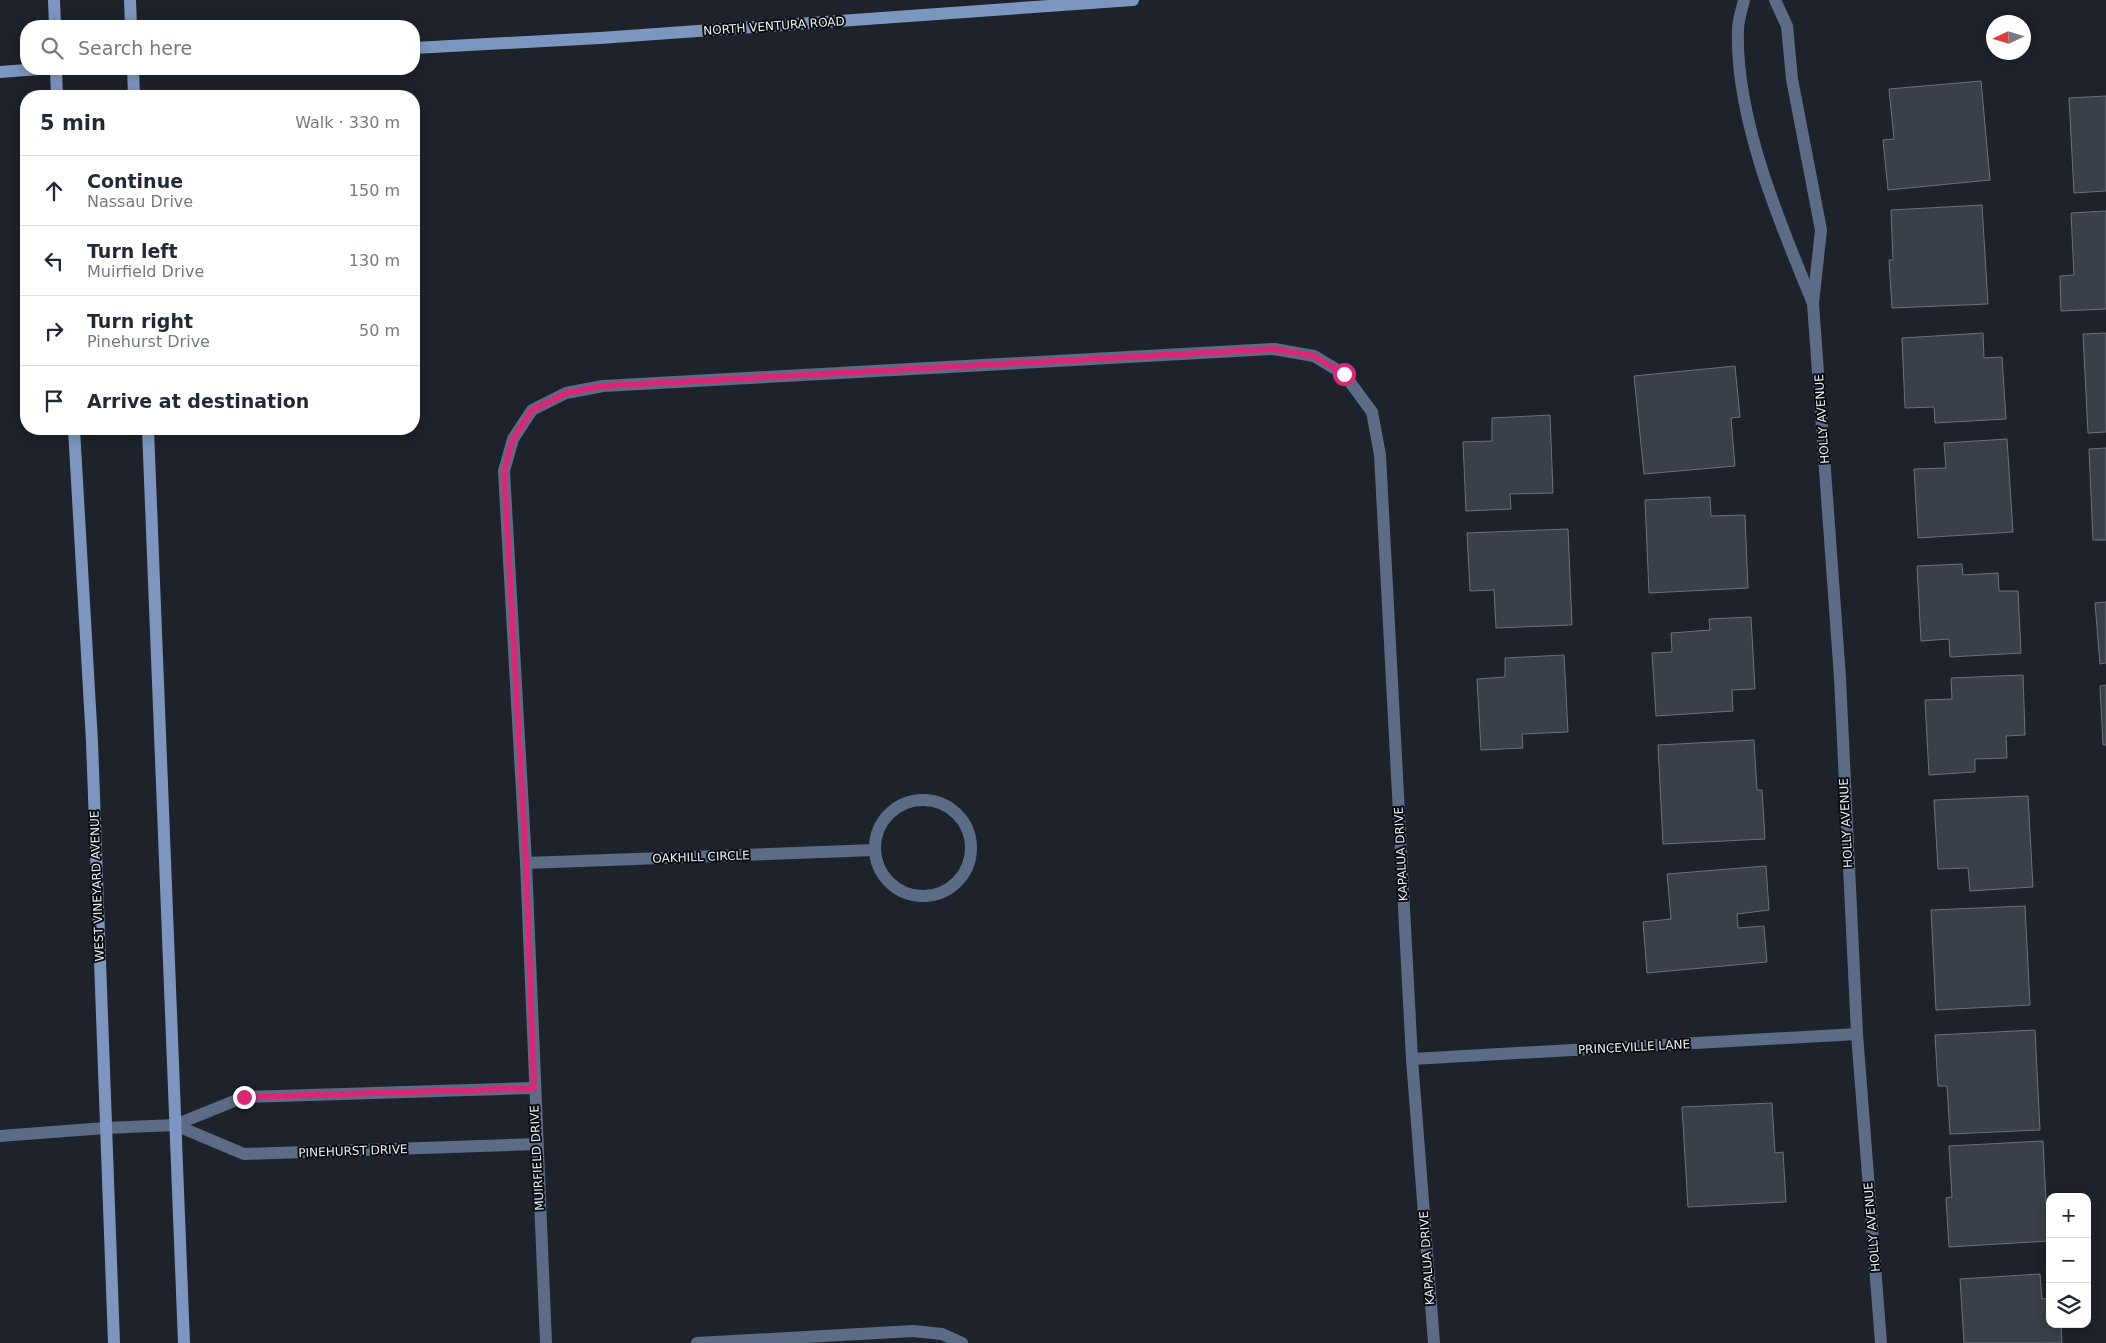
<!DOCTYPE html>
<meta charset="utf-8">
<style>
:root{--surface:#fff;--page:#f2f2f3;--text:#1f2937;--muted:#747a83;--line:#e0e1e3}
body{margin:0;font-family:"DejaVu Sans",sans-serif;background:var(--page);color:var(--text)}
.controls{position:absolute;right:15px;bottom:15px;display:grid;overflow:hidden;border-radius:10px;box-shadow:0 2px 12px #0003}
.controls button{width:45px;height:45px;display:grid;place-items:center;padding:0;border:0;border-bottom:1px solid var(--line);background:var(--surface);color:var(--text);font:25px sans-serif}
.compass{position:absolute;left:1986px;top:15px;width:45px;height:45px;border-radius:50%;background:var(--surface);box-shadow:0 2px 12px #0003;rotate:266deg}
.stop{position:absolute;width:15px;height:15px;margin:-11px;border:4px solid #db2777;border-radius:50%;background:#fff}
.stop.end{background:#db2777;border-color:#fff;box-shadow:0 1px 5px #0008}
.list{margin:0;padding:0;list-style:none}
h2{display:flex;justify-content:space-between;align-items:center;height:65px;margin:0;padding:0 20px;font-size:21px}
h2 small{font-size:16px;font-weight:400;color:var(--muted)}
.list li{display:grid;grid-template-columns:32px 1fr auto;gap:15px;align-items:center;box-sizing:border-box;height:70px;padding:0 20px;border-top:1px solid var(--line)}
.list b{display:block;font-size:19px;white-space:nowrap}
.list p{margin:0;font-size:16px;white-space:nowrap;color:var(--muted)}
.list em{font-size:16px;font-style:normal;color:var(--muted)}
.icon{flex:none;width:28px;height:28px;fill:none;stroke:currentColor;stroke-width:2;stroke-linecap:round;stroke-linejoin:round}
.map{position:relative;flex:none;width:2106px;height:1343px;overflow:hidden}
.search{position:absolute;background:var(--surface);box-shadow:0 2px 12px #0003;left:20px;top:20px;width:400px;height:55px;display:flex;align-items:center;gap:12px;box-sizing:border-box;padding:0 18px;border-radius:20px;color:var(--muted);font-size:19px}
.panel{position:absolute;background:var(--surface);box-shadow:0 2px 12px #0003;left:20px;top:90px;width:400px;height:345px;border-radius:20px}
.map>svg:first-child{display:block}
.building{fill:#3a4049;stroke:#6b727c}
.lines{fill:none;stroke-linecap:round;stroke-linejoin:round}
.street{stroke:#5c6c86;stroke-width:12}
.secondary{stroke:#7d96bf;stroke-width:12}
.route{stroke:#db2777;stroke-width:6}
.labels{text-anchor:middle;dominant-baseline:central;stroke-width:4;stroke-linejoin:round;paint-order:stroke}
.street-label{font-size:12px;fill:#eaedf3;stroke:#090c0f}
</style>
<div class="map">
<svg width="2106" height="1343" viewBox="0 0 2106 1343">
<rect width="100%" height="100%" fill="#1d222b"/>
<g class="building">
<path d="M 1981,81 L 1990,180 L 1888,190 L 1883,140 L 1894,139 L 1889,89 Z"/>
<path d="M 2106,96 L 2106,191 L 2074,193 L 2069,98 Z"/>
<path d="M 1982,205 L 1988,304 L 1892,308 L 1889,260 L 1893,260 L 1891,210 Z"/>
<path d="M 2106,211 L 2106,309 L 2061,311 L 2060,276 L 2074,275 L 2071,213 Z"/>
<path d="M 1983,333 L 1984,358 L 2002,357 L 2006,419 L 1935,423 L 1934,407 L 1905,408 L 1902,338 Z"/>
<path d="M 2106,333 L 2106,432 L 2088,433 L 2083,334 Z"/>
<path d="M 1735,366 L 1740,417 L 1731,418 L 1735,466 L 1644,474 L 1634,376 Z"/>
<path d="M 1550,415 L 1553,493 L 1510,494 L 1511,509 L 1466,511 L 1463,442 L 1492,441 L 1492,418 Z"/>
<path d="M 2007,439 L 2013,532 L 1918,538 L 1914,469 L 1946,468 L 1944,443 Z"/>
<path d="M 2106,448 L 2106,540 L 2093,540 L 2089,449 Z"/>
<path d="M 1710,497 L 1711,516 L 1745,515 L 1748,588 L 1649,593 L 1645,500 Z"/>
<path d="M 1568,529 L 1572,625 L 1496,628 L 1494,590 L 1470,591 L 1467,533 Z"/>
<path d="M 1962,564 L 1963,575 L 1998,573 L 1999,591 L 2018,591 L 2021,653 L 1950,657 L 1949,639 L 1921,641 L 1917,566 Z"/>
<path d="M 2106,602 L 2106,663 L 2100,664 L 2095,603 Z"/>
<path d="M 1751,617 L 1755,689 L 1732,690 L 1733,711 L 1656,716 L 1652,653 L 1672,652 L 1671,633 L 1710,630 L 1709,619 Z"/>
<path d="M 1564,655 L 1568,732 L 1522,734 L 1523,748 L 1481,750 L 1477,679 L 1505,677 L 1505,658 Z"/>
<path d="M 2023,675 L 2025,735 L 2006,736 L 2007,758 L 1975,759 L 1975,772 L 1929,775 L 1925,700 L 1952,699 L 1951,678 Z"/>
<path d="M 2106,685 L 2106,745 L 2103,745 L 2100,686 Z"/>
<path d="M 1754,740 L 1757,790 L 1762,790 L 1765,839 L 1663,844 L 1658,745 Z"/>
<path d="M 2028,796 L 2033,887 L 1970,891 L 1968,868 L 1938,869 L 1934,800 Z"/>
<path d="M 1766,866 L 1769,910 L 1737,914 L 1738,928 L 1764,926 L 1767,962 L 1647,973 L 1643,922 L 1671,919 L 1667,874 Z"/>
<path d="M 2025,906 L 2030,1005 L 1936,1010 L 1931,910 Z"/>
<path d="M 2035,1030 L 2040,1130 L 1950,1134 L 1947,1086 L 1938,1086 L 1935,1035 Z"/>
<path d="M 1772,1103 L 1775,1153 L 1783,1152 L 1786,1202 L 1688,1207 L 1682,1107 Z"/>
<path d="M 2043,1141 L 2048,1241 L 1949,1247 L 1946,1198 L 1952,1197 L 1949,1146 Z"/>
<path d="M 2040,1274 L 2042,1299 L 2050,1298 L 2050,1324 L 2061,1324 L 2062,1343 L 1964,1343 L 1960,1279 Z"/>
</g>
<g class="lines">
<g class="street">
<path d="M 1744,0 C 1742,9 1738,20 1738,30 C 1735,117 1779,221 1812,301"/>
<path d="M 1775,0 L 1787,26 L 1792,79 L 1821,230 L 1813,303 L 1840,678 L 1857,1034 L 1881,1343"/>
<circle cx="923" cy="848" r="48"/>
<path d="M 526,863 L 875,850"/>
<path d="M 1412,1059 L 1857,1034"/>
<path d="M 175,1125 L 244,1154 L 537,1144"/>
<path d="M 0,1136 L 105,1128 L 175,1125 L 244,1097 L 534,1088"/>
<path d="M 546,1343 L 526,863 L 504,471 L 513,439 L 532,410 L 566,393 L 603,386 L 1274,349 L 1314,356 L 1344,374 L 1372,412 L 1380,455 L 1412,1059 L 1434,1343"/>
<path d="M 697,1343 L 913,1331 L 942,1334 L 962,1343"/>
</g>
<g class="secondary">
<path d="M 54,0 L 55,26"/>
<path d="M 130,0 L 131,26"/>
<path d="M 414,48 L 600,38 L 1133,0"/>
<path d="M 56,69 L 57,96"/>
<path d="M 133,69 L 134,96"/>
<path d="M 0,72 L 39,69"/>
<path d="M 74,429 L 92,742 L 114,1343"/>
<path d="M 148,429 L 184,1343"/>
</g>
</g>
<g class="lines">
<path class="route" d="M 244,1097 L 534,1088 L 526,863 L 504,471 L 513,439 L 532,410 L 566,393 L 603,386 L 1274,349 L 1314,356 L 1344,374"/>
</g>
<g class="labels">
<g class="street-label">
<text transform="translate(774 26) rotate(-4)">NORTH VENTURA ROAD</text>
<text transform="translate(1822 419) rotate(-94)">HOLLY AVENUE</text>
<text transform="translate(1846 823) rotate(-93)">HOLLY AVENUE</text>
<text transform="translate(1401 854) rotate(-93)">KAPALUA DRIVE</text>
<text transform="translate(701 857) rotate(-2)">OAKHILL CIRCLE</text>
<text transform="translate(97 886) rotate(-92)">WEST VINEYARD AVENUE</text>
<text transform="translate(1634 1047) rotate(-3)">PRINCEVILLE LANE</text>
<text transform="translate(353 1151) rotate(-2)">PINEHURST DRIVE</text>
<text transform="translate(537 1158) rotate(-93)">MUIRFIELD DRIVE</text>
<text transform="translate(1872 1227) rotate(-95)">HOLLY AVENUE</text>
<text transform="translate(1427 1258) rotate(-94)">KAPALUA DRIVE</text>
</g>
</g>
</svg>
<div class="controls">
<button>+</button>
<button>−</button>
<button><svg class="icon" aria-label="layers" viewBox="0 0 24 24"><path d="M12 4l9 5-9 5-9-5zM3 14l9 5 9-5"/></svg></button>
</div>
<svg class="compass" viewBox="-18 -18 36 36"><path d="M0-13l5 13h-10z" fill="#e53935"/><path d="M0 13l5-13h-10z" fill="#747a83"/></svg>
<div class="stop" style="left:1344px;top:374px"></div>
<div class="stop end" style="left:244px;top:1097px"></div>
<div class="search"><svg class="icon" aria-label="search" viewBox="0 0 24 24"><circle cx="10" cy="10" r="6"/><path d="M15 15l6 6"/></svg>Search here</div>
<section class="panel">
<h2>5 min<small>Walk · 330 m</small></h2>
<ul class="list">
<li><svg class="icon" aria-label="ahead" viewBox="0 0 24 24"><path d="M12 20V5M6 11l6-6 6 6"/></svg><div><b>Continue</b><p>Nassau Drive</p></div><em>150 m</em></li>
<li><svg class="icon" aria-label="left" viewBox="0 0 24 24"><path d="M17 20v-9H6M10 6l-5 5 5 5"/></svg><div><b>Turn left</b><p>Muirfield Drive</p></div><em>130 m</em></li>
<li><svg class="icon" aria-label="right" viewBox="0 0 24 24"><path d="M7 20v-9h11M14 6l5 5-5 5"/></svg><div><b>Turn right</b><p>Pinehurst Drive</p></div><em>50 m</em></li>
<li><svg class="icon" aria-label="arrive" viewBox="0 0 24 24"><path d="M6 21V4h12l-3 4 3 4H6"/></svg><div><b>Arrive at destination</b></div></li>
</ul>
</section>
</div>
